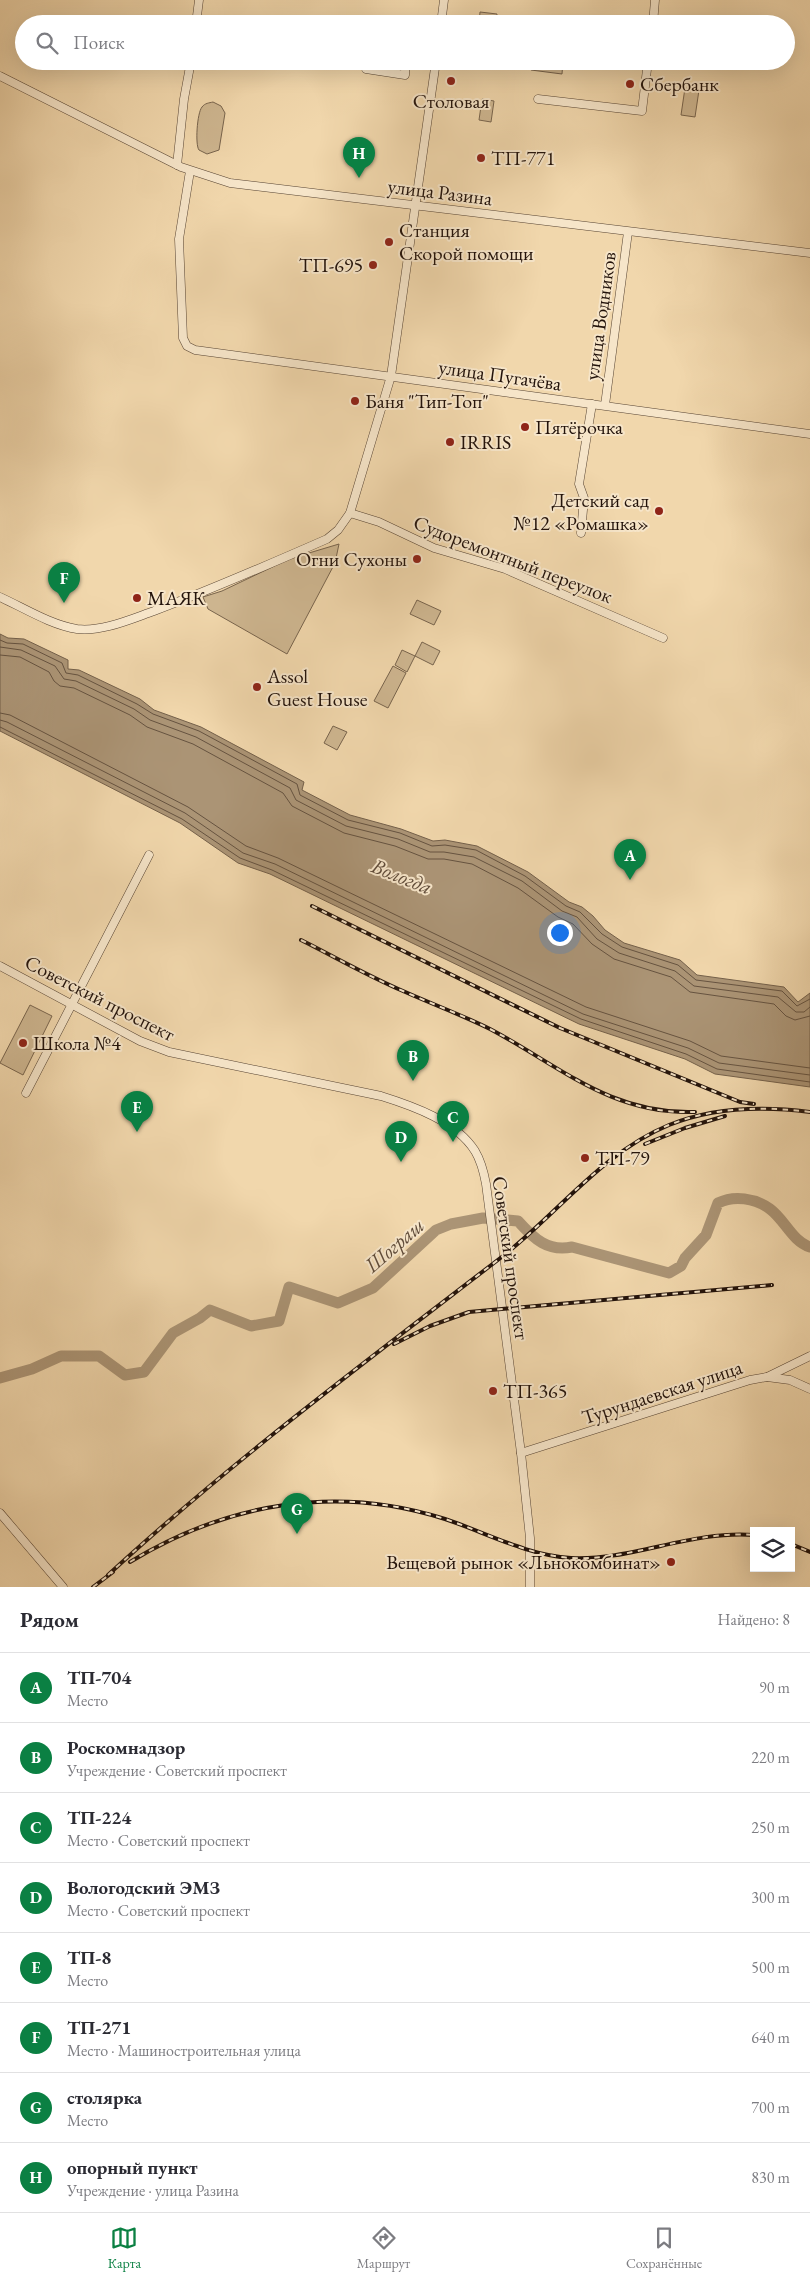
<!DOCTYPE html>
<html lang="ru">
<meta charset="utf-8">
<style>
:root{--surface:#fff;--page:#f7f7f7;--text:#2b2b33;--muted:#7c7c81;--line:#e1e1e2;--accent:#0b8043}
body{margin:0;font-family:"EB Garamond",serif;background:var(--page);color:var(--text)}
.controls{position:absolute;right:15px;bottom:15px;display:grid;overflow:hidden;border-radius:0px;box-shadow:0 5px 20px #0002}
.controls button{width:45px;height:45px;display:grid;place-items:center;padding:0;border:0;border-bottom:1px solid var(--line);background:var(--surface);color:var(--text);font:25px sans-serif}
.you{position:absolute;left:559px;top:932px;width:18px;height:18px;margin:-12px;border:4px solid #fff;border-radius:50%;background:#1a73e8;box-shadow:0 0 0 8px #1a73e833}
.badge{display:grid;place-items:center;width:32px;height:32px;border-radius:50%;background:var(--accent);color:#fff;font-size:16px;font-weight:700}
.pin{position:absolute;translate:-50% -41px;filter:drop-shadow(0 1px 2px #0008)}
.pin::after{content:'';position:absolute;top:26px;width:18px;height:15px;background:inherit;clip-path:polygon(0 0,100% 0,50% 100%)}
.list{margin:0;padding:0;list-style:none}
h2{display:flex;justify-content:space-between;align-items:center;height:65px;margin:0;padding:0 20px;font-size:21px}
h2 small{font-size:16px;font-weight:400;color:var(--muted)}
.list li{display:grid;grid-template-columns:32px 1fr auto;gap:15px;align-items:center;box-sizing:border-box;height:70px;padding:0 20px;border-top:1px solid var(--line)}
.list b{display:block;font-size:19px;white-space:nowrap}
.list p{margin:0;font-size:16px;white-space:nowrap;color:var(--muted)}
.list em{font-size:16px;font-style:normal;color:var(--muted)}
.icon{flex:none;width:28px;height:28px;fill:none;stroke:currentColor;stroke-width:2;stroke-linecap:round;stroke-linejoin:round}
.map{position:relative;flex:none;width:810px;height:1587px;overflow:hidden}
.search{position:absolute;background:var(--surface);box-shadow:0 5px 20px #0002;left:15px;right:15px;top:15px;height:55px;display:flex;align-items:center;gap:12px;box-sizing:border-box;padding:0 18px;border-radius:28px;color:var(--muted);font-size:19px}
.sheet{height:625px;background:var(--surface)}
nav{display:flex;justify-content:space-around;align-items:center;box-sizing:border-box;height:70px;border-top:1px solid var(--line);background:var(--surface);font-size:14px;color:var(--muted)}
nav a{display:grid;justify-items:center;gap:2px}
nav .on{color:var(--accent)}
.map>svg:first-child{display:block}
.green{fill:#ceb690;stroke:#78644d}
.water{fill:#ab9475;stroke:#74604a}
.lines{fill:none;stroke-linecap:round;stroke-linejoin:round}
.shore{stroke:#665340;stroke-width:1}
.river{stroke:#ab9475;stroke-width:11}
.minor-casing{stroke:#564332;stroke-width:9}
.minor{stroke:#f6e5c9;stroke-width:8}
.rail-casing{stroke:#22120a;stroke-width:4}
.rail{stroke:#f6e5c9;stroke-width:2;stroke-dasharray:5.5;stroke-linecap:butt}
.poi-dot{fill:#8f2418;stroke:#f6e5c9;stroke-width:2}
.labels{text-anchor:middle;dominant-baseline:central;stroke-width:4;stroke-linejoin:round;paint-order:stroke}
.poi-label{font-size:20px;fill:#22120a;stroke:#f6e5c9;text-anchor:start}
.street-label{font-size:20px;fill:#22120a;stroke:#f6e5c9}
.water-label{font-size:21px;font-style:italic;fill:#604c3a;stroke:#f6e5c9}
</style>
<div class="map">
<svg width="810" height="1587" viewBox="0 0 810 1587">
<rect width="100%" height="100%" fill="#f1d7ac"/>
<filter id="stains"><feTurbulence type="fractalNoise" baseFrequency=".004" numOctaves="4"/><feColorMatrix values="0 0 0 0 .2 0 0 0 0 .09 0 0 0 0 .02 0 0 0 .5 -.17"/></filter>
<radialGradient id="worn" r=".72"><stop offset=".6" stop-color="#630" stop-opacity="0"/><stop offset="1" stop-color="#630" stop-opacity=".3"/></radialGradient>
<g class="green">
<path d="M 480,12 L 497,14 L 496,24 L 479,24 Z"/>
<path d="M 533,61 L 563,61 L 562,74 L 531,70 Z"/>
<path d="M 685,88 L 699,90 L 695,117 L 681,115 Z"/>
<path d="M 482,99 L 494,101 L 491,122 L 479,120 Z"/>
<path d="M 213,102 L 221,106 L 225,113 L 219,150 L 207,154 L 199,150 C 195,145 197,113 202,107 C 205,103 209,103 213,102 Z"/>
<path d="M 339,544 L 335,563 L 287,654 L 208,609 L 203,597 L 222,591 L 289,559 Z"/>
<path d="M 417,600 L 441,611 L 434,625 L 410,614 Z"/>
<path d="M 422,642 L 440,651 L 433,665 L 415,656 L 407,672 L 395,665 L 402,650 L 415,656 Z"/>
<path d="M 393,666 L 406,673 L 388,708 L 374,701 Z"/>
<path d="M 333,726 L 347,732 L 337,750 L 324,743 Z"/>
<path d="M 30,1005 L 52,1016 L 23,1075 L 0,1063 Z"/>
</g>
<path class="water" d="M 0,634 L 8,638 L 24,639 L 68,660 L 68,669 L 79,670 L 140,699 L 154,710 L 201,727 L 304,782 L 302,790 L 350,815 L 401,829 L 433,841 L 445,840 L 477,846 L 528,872 L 569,902 L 582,907 L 593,916 L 605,930 L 624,943 L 680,960 L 697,975 L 784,987 L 798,1002 L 810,993 L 810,1087 L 715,1074 L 685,1059 L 579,1024 L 270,874 L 238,863 L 180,823 L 0,731 Z"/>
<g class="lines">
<g class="shore">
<path d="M 0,640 L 7,643 L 23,644 L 62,663 L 66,673 L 78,675 L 137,704 L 153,714 L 199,731 L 297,784 L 300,795 L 348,820 L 400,833 L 432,846 L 445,845 L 476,850 L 525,876 L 566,906 L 580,912 L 602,934 L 622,947 L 678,965 L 696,980 L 782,991 L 797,1006 L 810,999"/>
<path d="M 0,647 L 21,650 L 55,666 L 64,679 L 76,681 L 134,709 L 150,720 L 196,737 L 290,788 L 296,800 L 346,826 L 398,839 L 430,852 L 444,852 L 474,857 L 522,881 L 562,911 L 577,917 L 597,939 L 619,953 L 675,971 L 694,986 L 778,997 L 796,1012 L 804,1012 L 810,1007"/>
<path d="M 0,655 L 20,657 L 49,672 L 54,681 L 60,686 L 74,688 L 130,715 L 147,727 L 193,744 L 283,793 L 292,806 L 344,833 L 395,846 L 428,859 L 444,859 L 472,864 L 518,888 L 558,917 L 573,924 L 592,944 L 614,959 L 671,977 L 690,992 L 774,1004 L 786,1016 L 795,1020 L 810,1016"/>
<path d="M 0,713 L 10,715 L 188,807 L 246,846 L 278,858 L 586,1007 L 690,1041 L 721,1056 L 810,1068"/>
<path d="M 0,720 L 7,722 L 185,813 L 243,853 L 275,864 L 583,1014 L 688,1048 L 719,1063 L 810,1075"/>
<path d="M 0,727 L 182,819 L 240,858 L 272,870 L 581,1019 L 686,1054 L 717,1069 L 810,1082"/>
</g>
<path class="river" d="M 0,1378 L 32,1369 L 61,1356 L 99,1356 L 125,1375 L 144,1372 L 173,1333 L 200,1318 L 210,1310 L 251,1326 L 279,1321 L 289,1287 L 338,1303 L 373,1288 L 436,1230 L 451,1224 L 483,1218 L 518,1221 C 534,1239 548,1252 572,1247 L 669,1273 L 681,1266 L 685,1258 L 706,1235 L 718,1203 C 734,1195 755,1198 770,1209 C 785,1220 792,1241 810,1247"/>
<defs>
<g id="minor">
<path d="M 196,24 L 199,0"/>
<path d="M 441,24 L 444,0"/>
<path d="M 653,24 L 655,0"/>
<path d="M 366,69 L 405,75 L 406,61"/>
<path d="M 0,76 L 181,167 L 230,183 L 810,253"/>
<path d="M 538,99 L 642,111 L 648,61"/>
<path d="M 177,165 L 184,99 L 191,61"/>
<path d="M 190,171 L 179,239 L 183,338 L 187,346 L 195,350 L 810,434"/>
<path d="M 605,405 L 628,232"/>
<path d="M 350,513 L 379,522 L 434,548 L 505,569 L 663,638"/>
<path d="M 581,533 L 584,498 L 579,484 L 592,404"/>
<path d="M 0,597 C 24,608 51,625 77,629 C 102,632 131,619 154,611 C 213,589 270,564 327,539 L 338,530 L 350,513 L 391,376 L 436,61"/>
<path d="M 0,966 L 140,1041 L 169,1052 L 381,1096 C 413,1106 456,1121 475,1151 C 481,1161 484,1173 486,1184 L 521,1453 L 530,1538 L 530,1587"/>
<path d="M 26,1093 L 149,855"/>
<path d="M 767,1377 L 790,1380 L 810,1389"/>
<path d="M 521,1453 L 750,1380 L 767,1377 L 810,1356"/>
<path d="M 0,1513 L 63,1587"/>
</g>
</defs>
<use href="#minor" class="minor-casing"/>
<use href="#minor" class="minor"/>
<defs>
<g id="rail">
<path d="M 312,906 L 560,1028 L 740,1102 L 754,1104"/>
<path d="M 301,940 C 335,957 368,976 403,991 C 432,1004 462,1015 490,1029 C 560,1066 611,1115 695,1112"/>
<path d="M 645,1144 L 685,1128 L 725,1116"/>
<path d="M 394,1344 L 430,1326 L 469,1312 L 772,1285"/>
<path d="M 791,1544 L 810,1552"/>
<path d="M 130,1562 C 227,1503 336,1484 445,1519 C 487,1533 526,1555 571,1558 C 632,1561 691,1530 754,1535"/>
<path d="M 108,1575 C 232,1461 369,1359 503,1256 C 558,1213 603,1152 669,1125 C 713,1107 763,1106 810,1112"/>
<path d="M 93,1587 L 113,1572"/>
</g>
</defs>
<use href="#rail" class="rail-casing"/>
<use href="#rail" class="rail"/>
</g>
<g class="poi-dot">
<circle cx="451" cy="81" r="5"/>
<circle cx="630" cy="84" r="5"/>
<circle cx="481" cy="158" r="5"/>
<circle cx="389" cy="242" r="5"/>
<circle cx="373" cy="265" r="5"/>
<circle cx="355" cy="401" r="5"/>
<circle cx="525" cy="427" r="5"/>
<circle cx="450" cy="442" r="5"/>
<circle cx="659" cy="511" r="5"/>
<circle cx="417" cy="559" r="5"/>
<circle cx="137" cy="598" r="5"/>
<circle cx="257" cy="687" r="5"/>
<circle cx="23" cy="1043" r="5"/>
<circle cx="585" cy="1158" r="5"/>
<circle cx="493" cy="1391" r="5"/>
<circle cx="671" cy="1562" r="5"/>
</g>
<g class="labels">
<g class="poi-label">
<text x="640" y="84">Сбербанк</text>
<text x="451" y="101" text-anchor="middle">Столовая</text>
<text x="491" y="158">ТП-771</text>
<text x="399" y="230">Станция<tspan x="399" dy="23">Скорой помощи</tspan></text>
<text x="363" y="265" text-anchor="end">ТП-695</text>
<text x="365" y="401">Баня "Тип-Топ"</text>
<text x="535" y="427">Пятёрочка</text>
<text x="460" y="442">IRRIS</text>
<text x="649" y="500" text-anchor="end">Детский сад<tspan x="649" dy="23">№12 «Ромашка»</tspan></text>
<text x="407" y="559" text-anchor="end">Огни Сухоны</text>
<text x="147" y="598">МАЯК</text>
<text x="267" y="676">Assol<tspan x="267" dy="23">Guest House</tspan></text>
<text x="33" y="1043">Школа №4</text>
<text x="595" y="1158">ТП-79</text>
<text x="503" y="1391">ТП-365</text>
<text x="661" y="1562" text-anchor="end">Вещевой рынок «Льнокомбинат»</text>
</g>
<g class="street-label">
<text transform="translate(440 192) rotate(7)">улица Разина</text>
<text transform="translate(600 316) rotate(-82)">улица Водников</text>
<text transform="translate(500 375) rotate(8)">улица Пугачёва</text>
<text transform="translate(513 559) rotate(21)">Судоремонтный переулок</text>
<text transform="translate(100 998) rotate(27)">Советский проспект</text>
<text transform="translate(511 1258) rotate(82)">Советский проспект</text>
<text transform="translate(662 1392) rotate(-18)">Турундаевская улица</text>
</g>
<g class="water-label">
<text transform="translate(402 876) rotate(22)">Вологда</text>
<text transform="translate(394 1245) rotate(-41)">Шограш</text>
</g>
</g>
<rect width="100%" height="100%" filter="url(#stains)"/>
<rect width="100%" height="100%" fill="url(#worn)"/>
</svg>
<div class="controls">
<button><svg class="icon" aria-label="layers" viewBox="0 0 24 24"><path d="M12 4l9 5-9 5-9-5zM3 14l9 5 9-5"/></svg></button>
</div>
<div class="you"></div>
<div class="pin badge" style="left:630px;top:880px">A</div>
<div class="pin badge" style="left:413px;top:1081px">B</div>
<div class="pin badge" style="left:453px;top:1142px">C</div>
<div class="pin badge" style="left:401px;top:1162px">D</div>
<div class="pin badge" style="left:137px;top:1132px">E</div>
<div class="pin badge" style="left:64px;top:603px">F</div>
<div class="pin badge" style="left:297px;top:1534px">G</div>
<div class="pin badge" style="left:359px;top:178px">H</div>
<div class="search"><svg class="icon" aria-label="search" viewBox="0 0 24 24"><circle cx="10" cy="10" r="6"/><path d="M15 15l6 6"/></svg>Поиск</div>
</div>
<section class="sheet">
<h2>Рядом<small>Найдено: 8</small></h2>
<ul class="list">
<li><span class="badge">A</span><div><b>ТП-704</b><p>Место</p></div><em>90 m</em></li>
<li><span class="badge">B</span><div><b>Роскомнадзор</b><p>Учреждение · Советский проспект</p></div><em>220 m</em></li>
<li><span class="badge">C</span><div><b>ТП-224</b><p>Место · Советский проспект</p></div><em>250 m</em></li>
<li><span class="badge">D</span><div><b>Вологодский ЭМЗ</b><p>Место · Советский проспект</p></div><em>300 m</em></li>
<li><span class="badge">E</span><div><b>ТП-8</b><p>Место</p></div><em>500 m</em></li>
<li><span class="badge">F</span><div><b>ТП-271</b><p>Место · Машиностроительная улица</p></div><em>640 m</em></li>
<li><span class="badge">G</span><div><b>столярка</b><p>Место</p></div><em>700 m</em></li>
<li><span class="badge">H</span><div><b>опорный пункт</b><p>Учреждение · улица Разина</p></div><em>830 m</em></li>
</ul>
</section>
<nav>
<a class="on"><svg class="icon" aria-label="map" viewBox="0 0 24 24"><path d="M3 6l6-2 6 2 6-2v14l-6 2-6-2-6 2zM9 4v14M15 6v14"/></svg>Карта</a>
<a><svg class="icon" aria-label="directions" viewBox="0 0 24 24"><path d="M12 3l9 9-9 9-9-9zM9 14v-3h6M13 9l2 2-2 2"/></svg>Маршрут</a>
<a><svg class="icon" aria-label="saved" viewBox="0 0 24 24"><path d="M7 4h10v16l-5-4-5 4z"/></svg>Сохранённые</a>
</nav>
